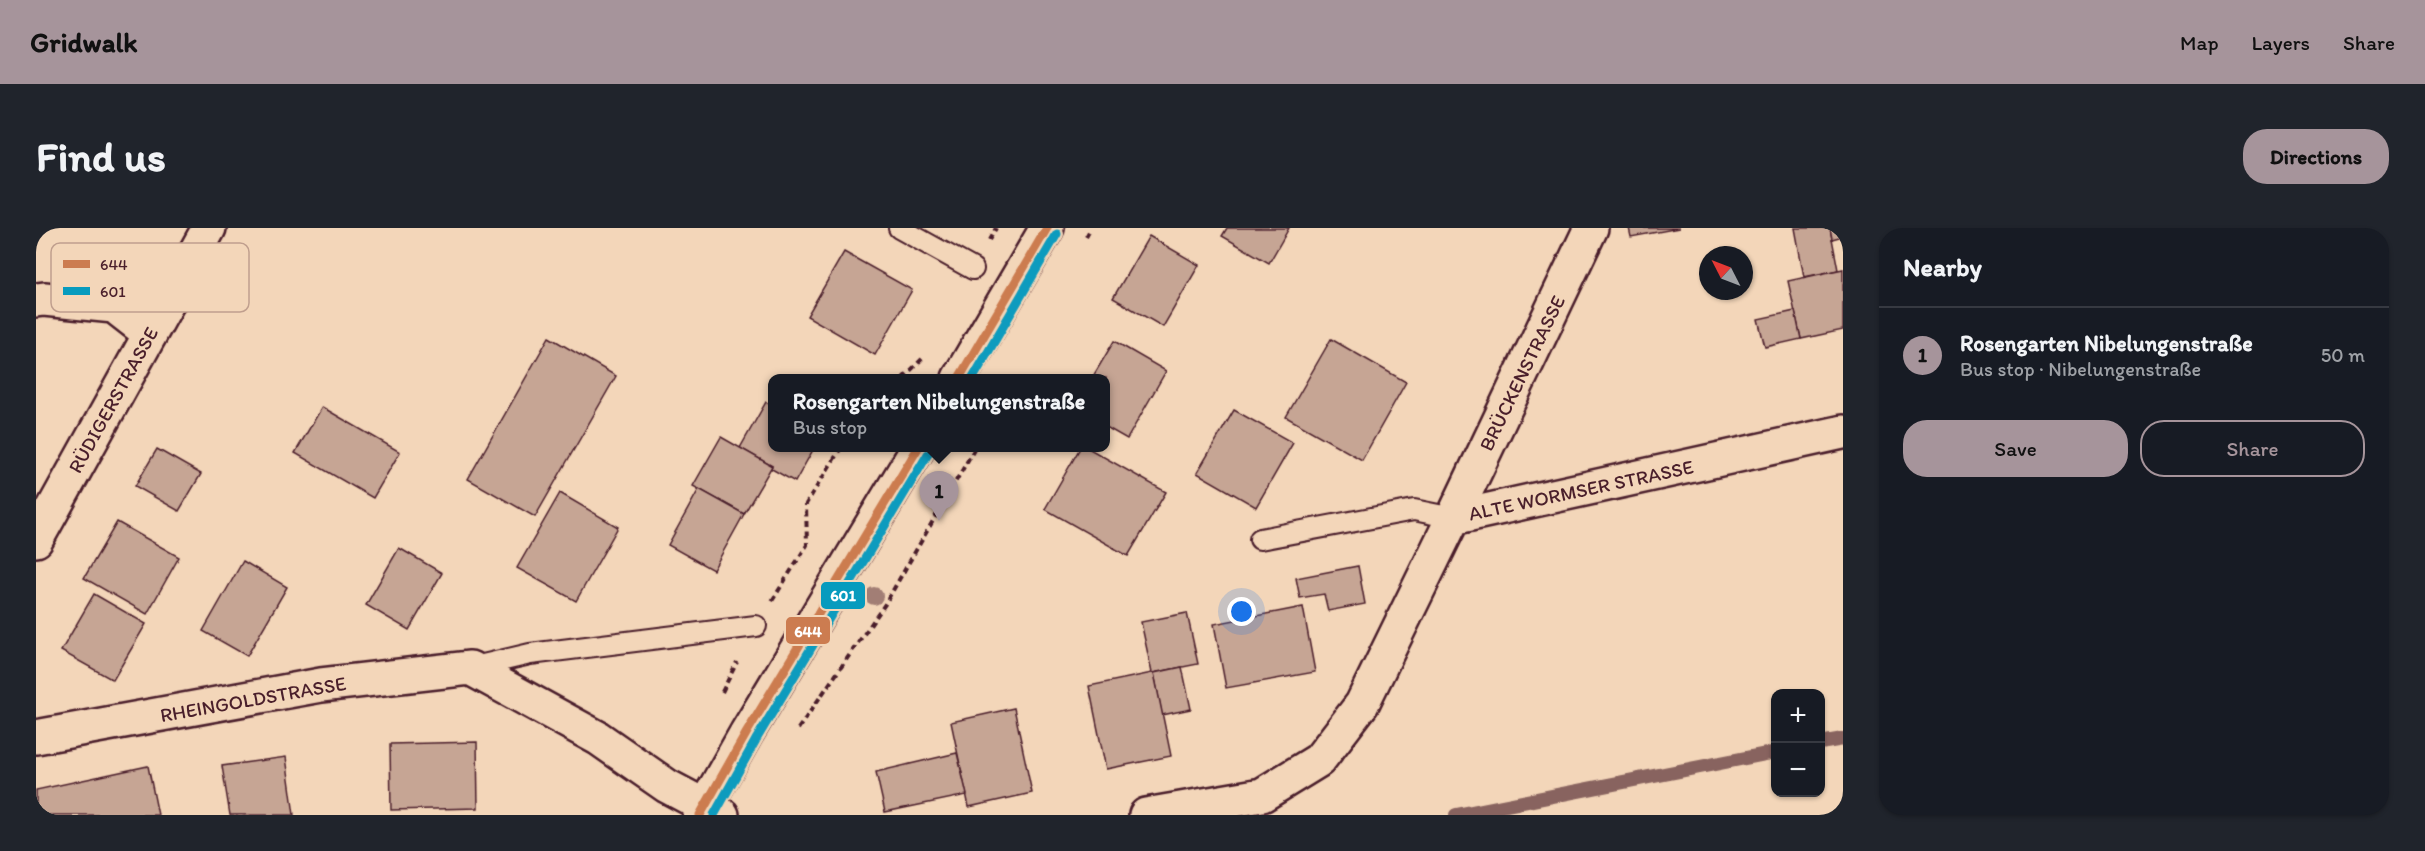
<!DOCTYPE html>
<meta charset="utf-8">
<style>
:root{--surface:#171b24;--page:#20242c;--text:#f1f3f6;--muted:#9ea1a6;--line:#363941;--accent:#a6949b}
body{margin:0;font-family:Itim,sans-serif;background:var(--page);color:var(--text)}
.controls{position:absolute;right:18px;bottom:18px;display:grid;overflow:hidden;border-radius:12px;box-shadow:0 2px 4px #0004}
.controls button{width:54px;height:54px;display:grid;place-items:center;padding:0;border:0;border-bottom:2px solid var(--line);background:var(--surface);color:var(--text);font:30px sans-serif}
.compass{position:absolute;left:1663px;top:18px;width:54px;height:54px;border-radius:50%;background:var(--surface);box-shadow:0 2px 4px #0004;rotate:312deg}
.you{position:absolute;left:1206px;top:384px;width:21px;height:21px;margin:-15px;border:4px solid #fff;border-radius:50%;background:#1a73e8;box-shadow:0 0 0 9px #1a73e833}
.badge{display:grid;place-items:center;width:39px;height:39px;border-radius:50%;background:var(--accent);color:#111;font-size:20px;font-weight:700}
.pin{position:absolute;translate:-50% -50px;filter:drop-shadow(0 2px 3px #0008)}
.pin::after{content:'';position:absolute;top:32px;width:21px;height:18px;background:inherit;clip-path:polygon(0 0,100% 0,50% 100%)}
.popup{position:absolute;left:732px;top:146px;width:342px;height:78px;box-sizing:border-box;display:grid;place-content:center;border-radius:12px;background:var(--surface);filter:drop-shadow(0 2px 4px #0005);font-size:20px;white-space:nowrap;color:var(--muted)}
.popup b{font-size:22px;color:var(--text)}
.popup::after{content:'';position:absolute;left:50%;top:100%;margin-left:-12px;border:12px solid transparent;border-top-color:var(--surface)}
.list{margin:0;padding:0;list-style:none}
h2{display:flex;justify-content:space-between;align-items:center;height:78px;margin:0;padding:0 24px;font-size:26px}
h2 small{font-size:20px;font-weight:400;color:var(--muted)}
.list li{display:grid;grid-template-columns:39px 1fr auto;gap:18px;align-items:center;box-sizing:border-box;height:96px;padding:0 24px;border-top:2px solid var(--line)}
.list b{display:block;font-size:22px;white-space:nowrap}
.list p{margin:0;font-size:20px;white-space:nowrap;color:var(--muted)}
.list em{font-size:20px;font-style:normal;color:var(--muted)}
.actions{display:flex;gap:12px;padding:18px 24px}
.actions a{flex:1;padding:14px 0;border:2px solid var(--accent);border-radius:24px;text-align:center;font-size:21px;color:var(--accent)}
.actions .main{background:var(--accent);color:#111}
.map{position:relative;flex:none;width:1807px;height:587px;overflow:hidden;border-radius:24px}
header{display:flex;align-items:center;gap:36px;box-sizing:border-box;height:84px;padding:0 30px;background:var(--accent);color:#111}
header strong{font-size:28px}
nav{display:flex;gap:33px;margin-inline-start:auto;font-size:21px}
.intro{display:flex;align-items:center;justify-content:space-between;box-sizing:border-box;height:144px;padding:0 36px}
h1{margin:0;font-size:42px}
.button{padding:15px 27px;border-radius:24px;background:var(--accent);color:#111;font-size:21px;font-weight:700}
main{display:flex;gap:36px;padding:0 36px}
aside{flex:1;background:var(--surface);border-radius:24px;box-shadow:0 2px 4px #0004}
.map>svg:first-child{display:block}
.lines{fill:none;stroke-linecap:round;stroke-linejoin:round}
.stream{stroke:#88635f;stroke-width:14}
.building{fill:#c6a594;stroke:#4a1f2b;stroke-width:1.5}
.lane-casing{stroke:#4a1f2b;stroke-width:24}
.street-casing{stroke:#4a1f2b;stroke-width:38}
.primary-casing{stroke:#4a1f2b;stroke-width:38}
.path{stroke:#4a1f2b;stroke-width:4;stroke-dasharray:6 4.5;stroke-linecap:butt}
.lane{stroke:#f3d6b9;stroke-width:20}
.street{stroke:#f3d6b9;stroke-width:33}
.primary{stroke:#f3d6b9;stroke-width:33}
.bus-1-casing{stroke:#f3d6b9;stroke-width:14}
.bus-2-casing{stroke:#f3d6b9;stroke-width:14}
.bus-1{stroke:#cc7c50;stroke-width:9}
.bus-2{stroke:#079bbe;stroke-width:9}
.tree{fill:#a27e75}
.labels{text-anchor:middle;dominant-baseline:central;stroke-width:6;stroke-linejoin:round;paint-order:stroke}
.street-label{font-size:20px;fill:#4a1f2b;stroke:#f3d6b9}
.key{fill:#f3d6b9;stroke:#c09f8e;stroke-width:1.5}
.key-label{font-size:16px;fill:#4a1f2b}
.line-badge{stroke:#f3d6b9;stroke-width:2}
.badge-label{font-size:16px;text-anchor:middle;font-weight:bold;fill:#fff}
</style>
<header>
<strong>Gridwalk</strong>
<nav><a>Map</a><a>Layers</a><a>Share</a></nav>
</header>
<div class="intro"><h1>Find us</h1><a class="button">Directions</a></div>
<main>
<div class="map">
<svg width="1807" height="587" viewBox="0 0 1807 587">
<rect width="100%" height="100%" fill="#f3d6b9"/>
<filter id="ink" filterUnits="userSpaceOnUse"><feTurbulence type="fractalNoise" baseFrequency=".0167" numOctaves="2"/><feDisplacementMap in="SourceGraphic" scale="12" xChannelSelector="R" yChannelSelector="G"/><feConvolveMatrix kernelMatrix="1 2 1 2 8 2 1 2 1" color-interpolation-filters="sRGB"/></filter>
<g filter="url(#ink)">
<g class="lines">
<g class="stream">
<path d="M 1784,515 L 1807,511"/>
<path d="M 1420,587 L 1740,524"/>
</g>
</g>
<g class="building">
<path d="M 1191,0 L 1253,0 L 1233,35 L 1186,8 Z"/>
<path d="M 1593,0 L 1643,0 L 1595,9 Z"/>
<path d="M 1759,0 L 1794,0 L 1802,42 L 1768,49 Z"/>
<path d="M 1794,0 L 1807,0 L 1807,8 L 1796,11 Z"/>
<path d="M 1113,8 L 1163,37 L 1127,99 L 1077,70 Z"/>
<path d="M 808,24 L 876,62 L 839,127 L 771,88 Z"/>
<path d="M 1807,41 L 1807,102 L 1765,111 L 1752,53 Z"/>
<path d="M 1759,83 L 1765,111 L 1729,119 L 1722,91 Z"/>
<path d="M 513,109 L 580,148 L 499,289 L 432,251 Z"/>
<path d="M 1295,111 L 1370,154 L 1326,232 L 1250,189 Z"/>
<path d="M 1078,113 L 1130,143 L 1091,211 L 1070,199 L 1070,150 L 1056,150 Z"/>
<path d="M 730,174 L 736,177 L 736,220 L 778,220 L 759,254 L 734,240 L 736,238 L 704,220 Z"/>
<path d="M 286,179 L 364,224 L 337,270 L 259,225 Z"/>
<path d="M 1198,182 L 1257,215 L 1220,279 L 1161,245 Z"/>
<path d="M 685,209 L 736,238 L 708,286 L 657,258 Z"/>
<path d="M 1044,220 L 1052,220 L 1130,264 L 1092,328 L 1009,281 Z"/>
<path d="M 121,221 L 165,246 L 143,283 L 99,258 Z"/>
<path d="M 663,261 L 708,286 L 677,342 L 632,317 Z"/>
<path d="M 524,265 L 582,299 L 540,373 L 481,340 Z"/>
<path d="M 81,294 L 143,329 L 111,386 L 48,350 Z"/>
<path d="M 363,320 L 406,345 L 373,402 L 330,377 Z"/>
<path d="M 207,333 L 251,359 L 211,428 L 167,403 Z"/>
<path d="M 1322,338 L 1329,376 L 1292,383 L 1288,366 L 1264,370 L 1260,350 Z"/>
<path d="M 58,366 L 110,396 L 77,452 L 25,423 Z"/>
<path d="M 1267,379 L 1279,444 L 1190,460 L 1178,396 Z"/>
<path d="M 1151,385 L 1162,436 L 1116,445 L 1105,394 Z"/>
<path d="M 1146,439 L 1155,481 L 1126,487 L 1118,445 Z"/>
<path d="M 1116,445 L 1118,445 L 1135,528 L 1070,541 L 1053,458 Z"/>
<path d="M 978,480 L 996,565 L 933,579 L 915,494 Z"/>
<path d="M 441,514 L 442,580 L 355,582 L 354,516 Z"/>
<path d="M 921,525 L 931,567 L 849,584 L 840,544 Z"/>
<path d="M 250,529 L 258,587 L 194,587 L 186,538 Z"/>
<path d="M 112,538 L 122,587 L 0,587 L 0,562 Z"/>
</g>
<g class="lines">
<defs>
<g id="lane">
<path d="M 863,0 L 937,41"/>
<path d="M 1224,311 L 1378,282 L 1417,290"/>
<path d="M 434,440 L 494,426 L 720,398"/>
</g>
<g id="street">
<path d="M 0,72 L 8,71 L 78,78 L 114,106"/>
<path d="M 1417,290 L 1555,0"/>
<path d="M 0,312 L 173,0"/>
<path d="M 0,509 L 285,457 L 434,440 L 562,510 L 631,558 L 686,587"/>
<path d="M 1110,587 L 1226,567 L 1283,532 L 1326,476 L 1417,290 L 1807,204"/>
</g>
<g id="primary">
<path d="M 923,150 L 1011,0"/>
<path d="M 664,587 L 711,504 L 882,220"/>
</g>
</defs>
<use href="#lane" class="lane-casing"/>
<use href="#street" class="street-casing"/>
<use href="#primary" class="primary-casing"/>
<g class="path">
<path d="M 1050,9 L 1055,0"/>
<path d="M 953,12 L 960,0"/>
<path d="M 867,150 L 888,129"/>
<path d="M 736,373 L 771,317 L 770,276 L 805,220"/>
<path d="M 686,464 L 701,434"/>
<path d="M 762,501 L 849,376 L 939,220"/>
</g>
<use href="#lane" class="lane"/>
<use href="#street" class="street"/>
<use href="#primary" class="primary"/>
<defs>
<g id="bus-1">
<path d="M 923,150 L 1011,0"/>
<path d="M 664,587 L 711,504 L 882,220"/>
</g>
<g id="bus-2">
<path d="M 937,150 L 1021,6"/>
<path d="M 678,587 L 721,510 L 892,226"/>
</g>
</defs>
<use href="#bus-1" class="bus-1-casing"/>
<use href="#bus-2" class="bus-2-casing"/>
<use href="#bus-1" class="bus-1"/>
<use href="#bus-2" class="bus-2"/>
</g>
<circle class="tree" cx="838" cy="368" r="9"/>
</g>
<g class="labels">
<g class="street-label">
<text transform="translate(1486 145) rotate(-64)">BRÜCKENSTRASSE</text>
<text transform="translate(77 172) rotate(-61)">RÜDIGERSTRASSE</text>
<text transform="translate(1545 262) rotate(-12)">ALTE WORMSER STRASSE</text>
<text transform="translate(217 471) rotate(-10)">RHEINGOLDSTRASSE</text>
</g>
</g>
<rect x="15" y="15" width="198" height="69" rx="9" class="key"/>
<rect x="27" y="32" width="27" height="8" fill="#cc7c50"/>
<rect x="27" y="59" width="27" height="8" fill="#079bbe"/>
<g class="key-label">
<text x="64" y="42">644</text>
<text x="64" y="69">601</text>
</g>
<g class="line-badge">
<rect x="784" y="353" width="46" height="29" rx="6" fill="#079bbe"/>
<rect x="749" y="388" width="46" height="29" rx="6" fill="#cc7c50"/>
</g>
<g class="badge-label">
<text x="807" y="373">601</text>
<text x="772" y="409">644</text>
</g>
</svg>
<div class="controls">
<button>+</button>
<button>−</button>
</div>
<svg class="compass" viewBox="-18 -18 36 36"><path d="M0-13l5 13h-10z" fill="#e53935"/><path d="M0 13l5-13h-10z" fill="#9ea1a6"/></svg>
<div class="you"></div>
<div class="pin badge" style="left:903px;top:293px">1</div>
<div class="popup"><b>Rosengarten Nibelungenstraße</b>Bus stop</div>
</div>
<aside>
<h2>Nearby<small></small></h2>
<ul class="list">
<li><span class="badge">1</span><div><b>Rosengarten Nibelungenstraße</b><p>Bus stop · Nibelungenstraße</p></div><em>50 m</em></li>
</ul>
<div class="actions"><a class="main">Save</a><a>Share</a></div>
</aside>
</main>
